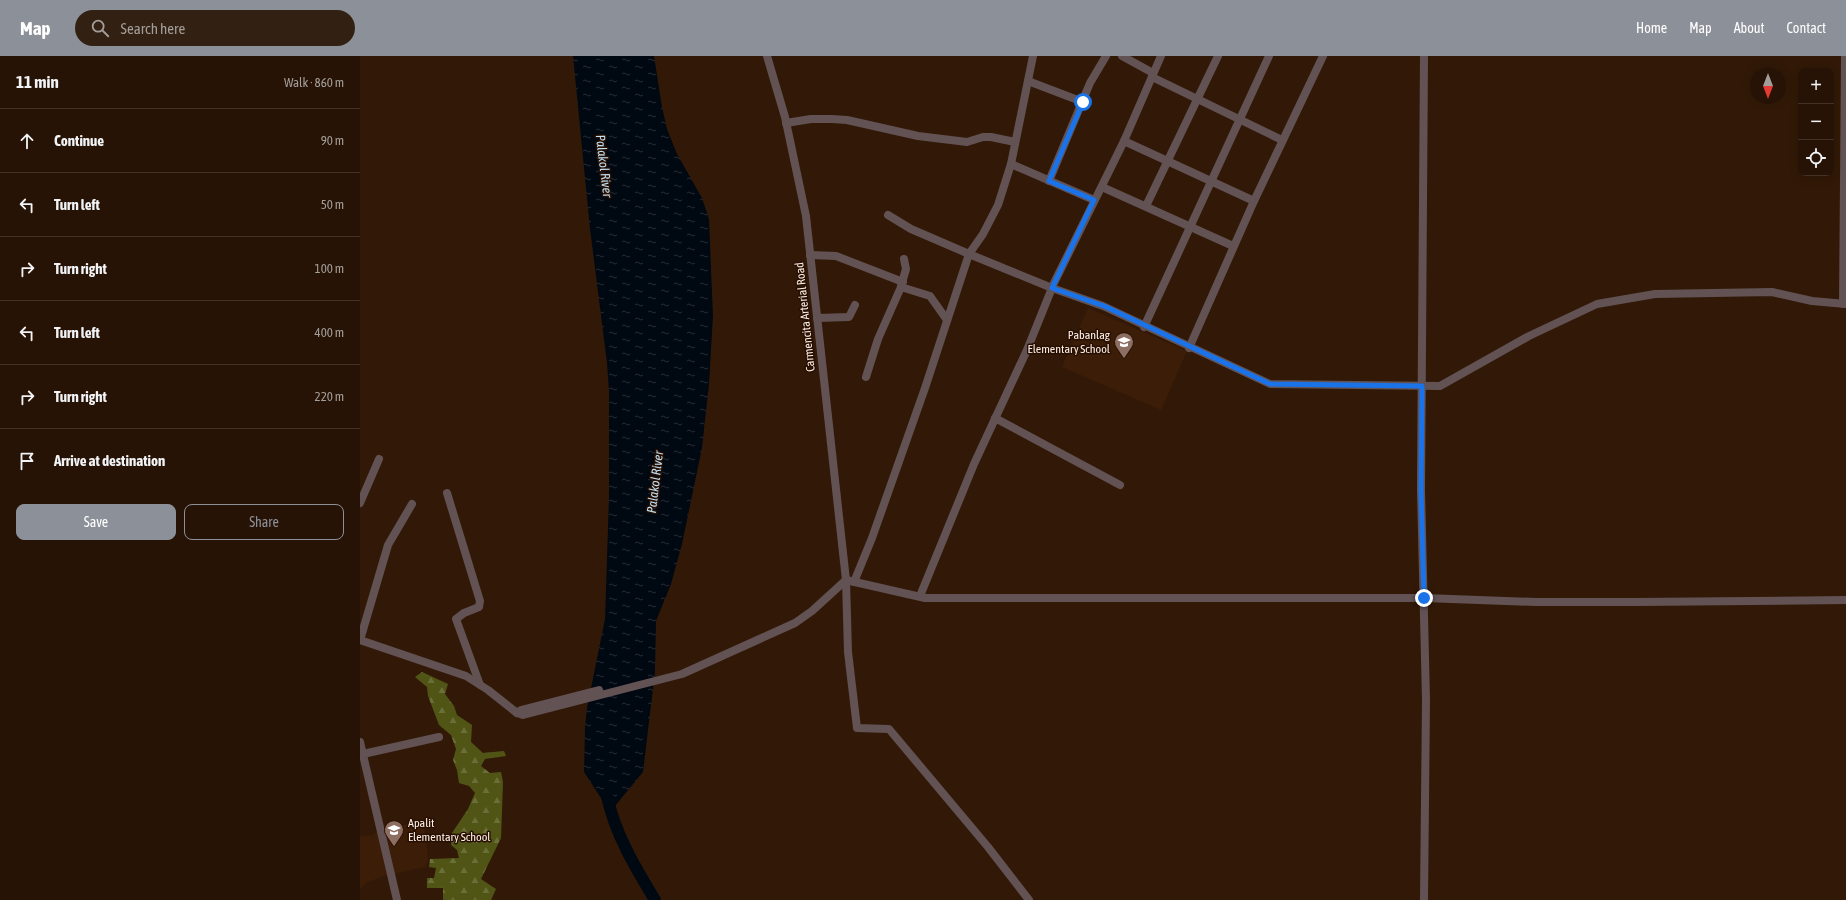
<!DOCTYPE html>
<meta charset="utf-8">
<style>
:root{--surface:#261305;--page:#322013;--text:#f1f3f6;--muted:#a49e9a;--line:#423227;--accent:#8c9099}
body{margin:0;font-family:"Asap Condensed",sans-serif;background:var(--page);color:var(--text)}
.controls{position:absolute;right:12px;top:12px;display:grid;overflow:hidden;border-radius:8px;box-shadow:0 2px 10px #0003}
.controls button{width:36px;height:36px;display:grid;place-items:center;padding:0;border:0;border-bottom:1px solid var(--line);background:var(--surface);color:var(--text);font:20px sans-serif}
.compass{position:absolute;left:1390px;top:12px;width:36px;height:36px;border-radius:50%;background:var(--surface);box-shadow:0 2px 10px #0003;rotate:180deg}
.stop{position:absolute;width:12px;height:12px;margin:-9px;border:3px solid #1a73e8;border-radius:50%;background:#fff}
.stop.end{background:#1a73e8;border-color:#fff;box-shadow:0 1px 4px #0008}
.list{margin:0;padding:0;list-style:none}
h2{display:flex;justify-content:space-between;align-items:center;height:52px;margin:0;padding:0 16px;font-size:17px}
h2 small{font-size:13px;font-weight:400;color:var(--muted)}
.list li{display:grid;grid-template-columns:26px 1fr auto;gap:12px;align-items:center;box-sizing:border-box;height:64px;padding:0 16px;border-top:1px solid var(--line)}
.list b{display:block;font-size:15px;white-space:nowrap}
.list em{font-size:13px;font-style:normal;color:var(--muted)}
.actions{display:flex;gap:8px;padding:12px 16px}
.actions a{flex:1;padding:9px 0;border:1px solid var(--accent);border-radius:8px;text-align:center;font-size:14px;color:var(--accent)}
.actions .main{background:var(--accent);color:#fff}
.icon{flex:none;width:22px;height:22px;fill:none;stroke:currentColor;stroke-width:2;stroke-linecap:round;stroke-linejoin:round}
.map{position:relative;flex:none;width:1486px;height:844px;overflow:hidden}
header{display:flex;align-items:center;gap:24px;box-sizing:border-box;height:56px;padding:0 20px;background:var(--accent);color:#fff}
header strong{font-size:19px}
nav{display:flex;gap:22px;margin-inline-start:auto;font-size:14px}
.search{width:280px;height:36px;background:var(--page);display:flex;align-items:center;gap:10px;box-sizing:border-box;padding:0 14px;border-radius:22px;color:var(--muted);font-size:15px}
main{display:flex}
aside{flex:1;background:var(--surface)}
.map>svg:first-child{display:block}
.built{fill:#3c1d07}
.forest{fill:url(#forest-firs)}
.water{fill:url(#water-ripples)}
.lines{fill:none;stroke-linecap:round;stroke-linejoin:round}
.river{stroke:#000812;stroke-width:12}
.minor{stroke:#625254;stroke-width:8}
.route{stroke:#1a73e8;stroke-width:5}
.labels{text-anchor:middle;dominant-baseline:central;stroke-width:3;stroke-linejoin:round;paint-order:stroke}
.street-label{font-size:12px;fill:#fef0e7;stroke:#270f01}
.poi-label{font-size:12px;fill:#fef0e7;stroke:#270f01;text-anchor:end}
.water-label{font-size:13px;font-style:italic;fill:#c0e3f7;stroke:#270f01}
</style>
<header>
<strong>Map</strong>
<div class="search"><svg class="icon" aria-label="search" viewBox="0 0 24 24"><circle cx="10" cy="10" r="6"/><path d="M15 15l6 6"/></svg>Search here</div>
<nav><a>Home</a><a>Map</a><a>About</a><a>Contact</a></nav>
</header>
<main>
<aside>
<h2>11 min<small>Walk · 860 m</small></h2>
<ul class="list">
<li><svg class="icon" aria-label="ahead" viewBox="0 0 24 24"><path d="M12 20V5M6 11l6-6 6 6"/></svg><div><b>Continue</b></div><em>90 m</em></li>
<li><svg class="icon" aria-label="left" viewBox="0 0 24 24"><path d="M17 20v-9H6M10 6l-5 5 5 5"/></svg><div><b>Turn left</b></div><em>50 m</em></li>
<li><svg class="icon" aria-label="right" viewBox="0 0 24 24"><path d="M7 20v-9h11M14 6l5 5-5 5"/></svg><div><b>Turn right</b></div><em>100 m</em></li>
<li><svg class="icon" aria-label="left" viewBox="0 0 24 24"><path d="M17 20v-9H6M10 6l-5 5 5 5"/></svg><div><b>Turn left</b></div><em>400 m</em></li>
<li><svg class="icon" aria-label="right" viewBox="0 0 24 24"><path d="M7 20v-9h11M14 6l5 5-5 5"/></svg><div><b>Turn right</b></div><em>220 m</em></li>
<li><svg class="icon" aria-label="arrive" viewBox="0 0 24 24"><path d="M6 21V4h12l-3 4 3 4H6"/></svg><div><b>Arrive at destination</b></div></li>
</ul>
<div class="actions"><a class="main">Save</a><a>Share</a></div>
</aside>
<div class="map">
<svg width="1486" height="844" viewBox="0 0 1486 844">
<defs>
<pattern id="forest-firs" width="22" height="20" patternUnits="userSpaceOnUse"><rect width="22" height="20" fill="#505516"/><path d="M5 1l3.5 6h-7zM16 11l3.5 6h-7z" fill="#6a6e38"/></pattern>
<pattern id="water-ripples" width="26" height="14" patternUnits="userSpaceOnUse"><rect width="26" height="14" fill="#000812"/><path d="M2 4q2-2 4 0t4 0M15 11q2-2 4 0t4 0" fill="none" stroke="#262c34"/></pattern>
</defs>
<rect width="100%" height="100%" fill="#321907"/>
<g class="built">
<path d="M 728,252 L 827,295 L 801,354 L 702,311 Z"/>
<path d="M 64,768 L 68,803 L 65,811 L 24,820 L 6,827 L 3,831 L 0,832 L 0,780 L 13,779 L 23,770 Z"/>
</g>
<path class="forest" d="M 62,616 L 88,628 L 85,638 L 94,650 L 97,659 L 112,669 L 111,686 L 123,697 L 144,695 L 146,700 L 125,703 L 121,710 L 130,717 L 141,716 L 143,726 L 141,782 L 121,823 L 136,833 L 131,844 L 83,844 L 83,832 L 67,832 L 67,822 L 74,822 L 76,812 L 69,811 L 70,803 L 99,802 L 97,794 L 91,789 L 92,777 L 108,753 L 115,737 L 109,730 L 99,727 L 97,714 L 93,704 L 96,693 L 91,679 L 79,669 L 68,640 L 67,631 L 55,621 Z"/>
<path class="water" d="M 213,0 L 294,0 L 302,51 L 307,73 L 317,98 L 342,142 L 349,163 L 353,260 L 349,328 L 342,392 L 322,488 L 311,528 L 296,565 L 295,616 L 283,716 L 250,756 L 224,716 L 225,671 L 227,652 L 245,563 L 249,440 L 249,336 L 247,307 L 230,173 Z"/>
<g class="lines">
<path class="river" d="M 247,740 C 255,778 275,811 295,844"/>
<g class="minor">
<path d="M 407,0 L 425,61 L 446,160 L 486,524 L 488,596 L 497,672 L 529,673 L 628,791 L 669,844"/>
<path d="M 762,0 L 793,17"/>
<path d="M 1064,0 L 1061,434 L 1066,644 L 1064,844"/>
<path d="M 792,21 L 922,84"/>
<path d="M 668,25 L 723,46"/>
<path d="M 426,67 L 451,63 L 472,63 L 487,64 L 558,80 L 607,86 L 623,81 L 631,81 L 655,86"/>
<path d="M 764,85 L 894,145"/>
<path d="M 651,108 L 734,144"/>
<path d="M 689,125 L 730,27 L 746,0"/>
<path d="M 742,131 L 873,190"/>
<path d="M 786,150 L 858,0"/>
<path d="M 528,159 L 551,173 L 609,198 L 692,232 L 743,250 L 910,328 L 1080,330 L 1169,280 L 1237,248 L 1295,238 L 1412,236 L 1452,245 L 1486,248"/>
<path d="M 450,199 L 476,200 L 543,226"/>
<path d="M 541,230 L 546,213 L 544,203"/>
<path d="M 1483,248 L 1485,0"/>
<path d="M 457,262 L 489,261 L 495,249"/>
<path d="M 784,271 L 909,0"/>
<path d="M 829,292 L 894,145 L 963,0"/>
<path d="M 506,321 L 518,283 L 541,231 L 570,240 L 587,264"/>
<path d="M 635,362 L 760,429"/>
<path d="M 87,437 L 120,545 L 119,551 L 104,557 L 96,563 L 120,629"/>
<path d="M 0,447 L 19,403"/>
<path d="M 486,524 L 565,542 L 1064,542 L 1176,546 L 1276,546 L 1486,544"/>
<path d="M 494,526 L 512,482 L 565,332 L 609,198 L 623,178 L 638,149 L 651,108 L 673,0"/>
<path d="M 560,540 L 614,408 L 667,294 L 694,227 L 764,85 L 801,0"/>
<path d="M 0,584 L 106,620 L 128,634 L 157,657 L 163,659 L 322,618 L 435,567 L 452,555 L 486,524"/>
<path d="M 0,584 L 28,489 L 52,448"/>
<path d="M 157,657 L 161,654 L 239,634"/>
<path d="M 0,686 L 37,844"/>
<path d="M 3,698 L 79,681"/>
</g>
</g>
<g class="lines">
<path class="route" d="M 723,46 L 689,125 L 734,144 L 692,232 L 744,250 L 910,328 L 1062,330 L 1061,434 L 1064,542"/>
</g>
<defs>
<symbol id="school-pin" viewBox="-11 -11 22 30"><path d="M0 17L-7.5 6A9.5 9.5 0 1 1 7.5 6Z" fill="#8d6e63" stroke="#270f01"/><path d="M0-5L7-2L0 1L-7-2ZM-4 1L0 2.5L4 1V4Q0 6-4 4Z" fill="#fff"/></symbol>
</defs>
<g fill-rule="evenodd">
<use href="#school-pin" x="753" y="275" width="22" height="30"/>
<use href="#school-pin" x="23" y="763" width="22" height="30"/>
</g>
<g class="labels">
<g class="street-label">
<text transform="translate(445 261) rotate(-96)">Carmencita Arterial Road</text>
</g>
<g class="poi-label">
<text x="750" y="279">Pabanlag<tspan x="750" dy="14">Elementary School</tspan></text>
<text x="48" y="767" text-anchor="start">Apalit<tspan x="48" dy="14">Elementary School</tspan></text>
</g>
<g class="water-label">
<text transform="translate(244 110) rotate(83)">Palakol River</text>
<text transform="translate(295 426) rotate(-83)">Palakol River</text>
</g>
</g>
</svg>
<div class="controls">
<button>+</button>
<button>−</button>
<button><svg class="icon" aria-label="locate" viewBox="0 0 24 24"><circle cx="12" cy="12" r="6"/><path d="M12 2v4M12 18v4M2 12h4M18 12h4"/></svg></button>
</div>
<svg class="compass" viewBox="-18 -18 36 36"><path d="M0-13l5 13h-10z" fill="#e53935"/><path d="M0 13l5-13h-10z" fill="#a49e9a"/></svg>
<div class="stop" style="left:723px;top:46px"></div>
<div class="stop end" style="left:1064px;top:542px"></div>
</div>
</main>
